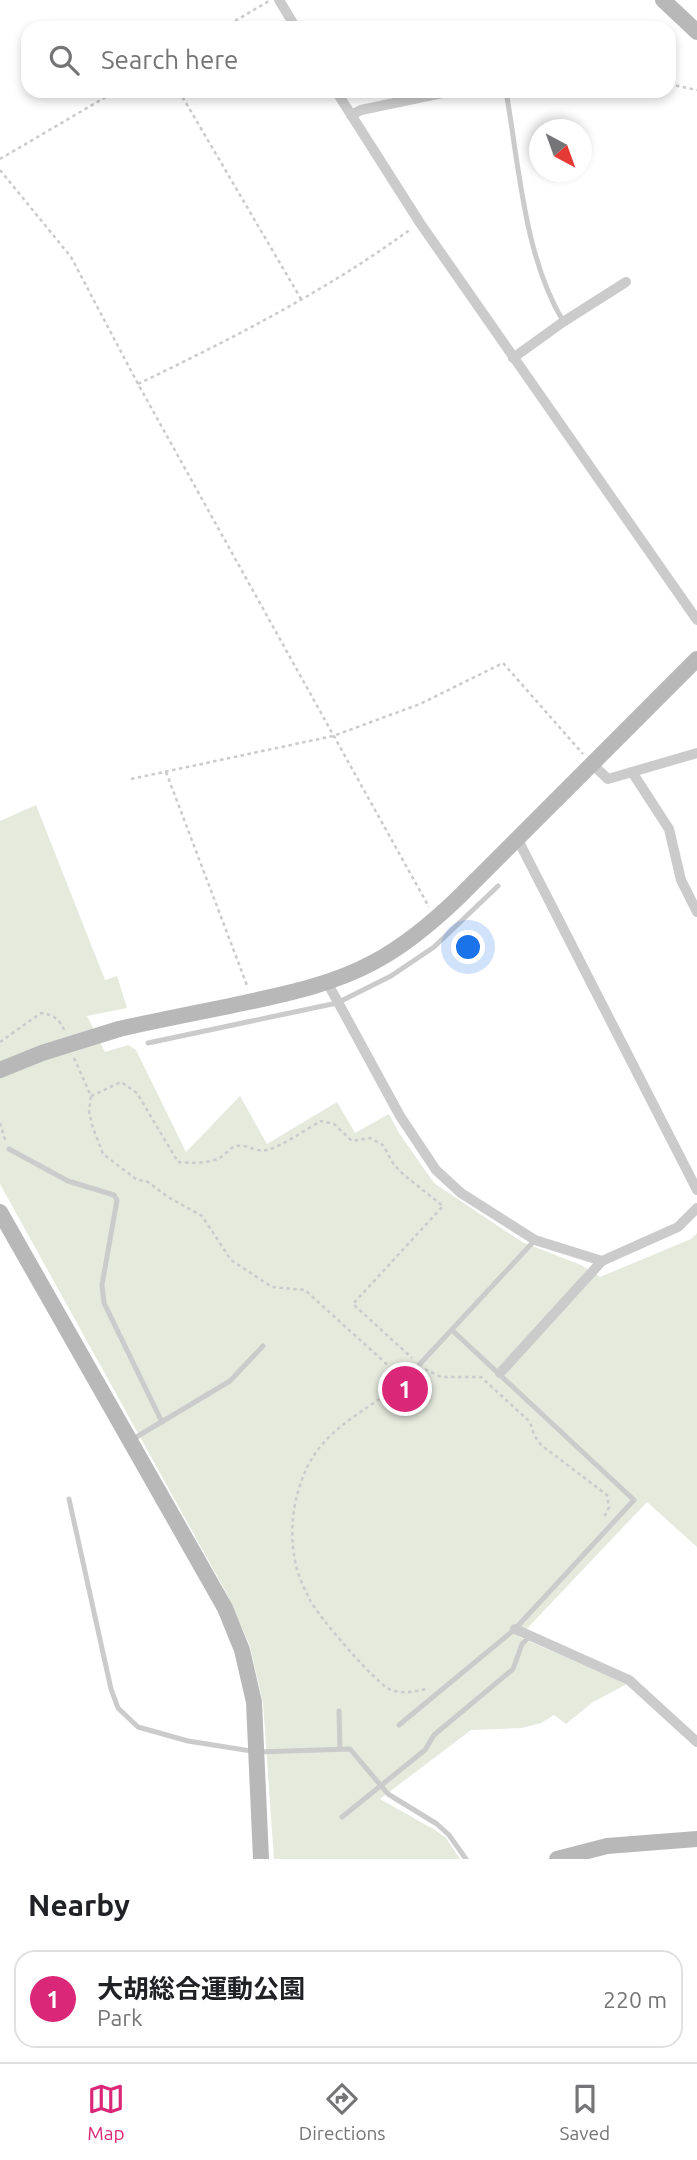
<!DOCTYPE html>
<meta charset="utf-8">
<style>
:root{--surface:#fff;--page:#f6f6f6;--text:#202124;--muted:#757577;--line:#e0e0e0;--accent:#db2777}
body{margin:0;font-family:Ubuntu,"Noto Sans JP",sans-serif;background:var(--page);color:var(--text)}
.compass{position:absolute;left:529px;top:119px;width:63px;height:63px;border-radius:50%;background:var(--surface);box-shadow:0 4px 10px #0003;rotate:139deg}
.you{position:absolute;left:469px;top:948px;width:24px;height:24px;margin:-18px;border:5px solid #fff;border-radius:50%;background:#1a73e8;box-shadow:0 0 0 10px #1a73e833}
.badge{display:grid;place-items:center;width:46px;height:46px;border-radius:50%;background:var(--accent);color:#fff;font-size:23px;font-weight:700}
.pin{position:absolute;translate:-50% -50%;border:4px solid #fff;box-shadow:0 2px 7px #0006}
.list{margin:0;padding:0;list-style:none}
h2{display:flex;justify-content:space-between;align-items:center;height:91px;margin:0;padding:0 28px;font-size:30px}
h2 small{font-size:23px;font-weight:400;color:var(--muted)}
.list li{display:grid;grid-template-columns:46px 1fr auto;gap:21px;align-items:center;box-sizing:border-box;height:98px;margin:0 14px 14px;padding:0 14px;border:2px solid var(--line);border-radius:21px}
.list b{display:block;font-size:26px;white-space:nowrap}
.list p{margin:0;font-size:23px;white-space:nowrap;color:var(--muted)}
.list em{font-size:23px;font-style:normal;color:var(--muted)}
.icon{flex:none;width:38px;height:38px;fill:none;stroke:currentColor;stroke-width:2;stroke-linecap:round;stroke-linejoin:round}
.map{position:relative;flex:none;width:697px;height:1859px;overflow:hidden}
.search{position:absolute;background:var(--surface);box-shadow:0 4px 10px #0003;left:21px;right:21px;top:21px;height:77px;display:flex;align-items:center;gap:18px;box-sizing:border-box;padding:0 24px;border-radius:21px;color:var(--muted);font-size:26px}
.sheet{height:203px;background:var(--surface)}
nav{display:flex;justify-content:space-around;align-items:center;box-sizing:border-box;height:98px;border-top:2px solid var(--line);background:var(--surface);font-size:19px;color:var(--muted)}
nav a{display:grid;justify-items:center;gap:4px}
nav .on{color:var(--accent)}
.map>svg:first-child{display:block}
.green{fill:#e5eadd}
.lines{fill:none;stroke-linecap:round;stroke-linejoin:round}
.path{stroke:#cbcbcb;stroke-width:2.5;stroke-dasharray:3.5 3.5;stroke-linecap:butt}
.lane{stroke:#cbcbcb;stroke-width:5}
.street{stroke:#cbcbcb;stroke-width:10}
.secondary{stroke:#b8b8b8;stroke-width:16}
.secondary-bridge{stroke:#b8b8b8;stroke-width:16}
</style>
<div class="map">
<svg width="697" height="1859" viewBox="0 0 697 1859">
<rect width="100%" height="100%" fill="#fff"/>
<path class="green" d="M 36,805 L 105,980 L 117,976 L 127,1008 L 87,1016 L 105,1052 L 128,1045 L 136,1050 L 186,1152 L 240,1096 L 267,1144 L 337,1102 L 355,1133 L 389,1114 L 399,1133 L 434,1183 L 522,1242 L 581,1265 L 600,1277 L 691,1239 L 697,1233 L 697,1547 L 647,1502 L 519,1637 L 627,1684 L 593,1702 L 566,1724 L 554,1715 L 541,1723 L 522,1728 L 471,1730 L 380,1799 L 435,1830 L 446,1838 L 460,1859 L 274,1859 L 263,1703 L 250,1646 L 227,1594 L 0,1184 L 0,821 Z"/>
<g class="lines">
<g class="path">
<path d="M 223,28 L 269,1"/>
<path d="M 669,84 L 697,90"/>
<path d="M 179,91 L 301,299"/>
<path d="M 0,159 L 116,91"/>
<path d="M 0,170 L 71,257 L 138,384 L 429,907"/>
<path d="M 138,384 C 233,338 326,291 411,229"/>
<path d="M 166,772 L 248,988"/>
<path d="M 131,779 L 333,736 L 420,704 L 503,663 L 583,754"/>
<path d="M 0,1042 L 41,1013 C 54,1015 60,1019 65,1032"/>
<path d="M 74,1058 L 91,1096 L 89,1111 L 92,1125 L 103,1154 L 136,1179 L 148,1182 L 168,1197 L 202,1216 L 231,1260 L 272,1287 L 305,1290 L 392,1369 L 392,1389"/>
<path d="M 91,1096 L 121,1082 L 137,1093 L 178,1162 C 191,1163 210,1164 221,1157 C 226,1154 229,1149 234,1147 C 245,1142 255,1153 267,1150 C 283,1146 306,1129 321,1121 L 334,1124 L 352,1141 L 370,1138 L 383,1145 L 394,1165 L 404,1175 L 443,1206 L 353,1304 L 412,1358"/>
<path d="M 0,1123 L 6,1143"/>
<path d="M 425,1369 L 441,1377 L 481,1377 L 530,1422 L 534,1435 L 541,1445 L 607,1495 L 609,1507 L 603,1519"/>
<path d="M 412,1372 C 378,1408 326,1422 305,1472 C 293,1500 289,1531 295,1560 C 297,1574 304,1588 310,1600 C 318,1616 376,1684 391,1690 C 403,1694 417,1692 428,1688"/>
</g>
<g class="lane">
<path d="M 506,91 C 519,165 524,256 563,321"/>
<path d="M 148,1043 L 337,1003 L 391,976 L 434,947 L 498,886"/>
<path d="M 9,1149 L 68,1181 L 114,1195 L 117,1200 L 102,1285 L 104,1303 L 162,1422"/>
<path d="M 419,1365 L 535,1240"/>
<path d="M 133,1439 L 230,1381 L 263,1346"/>
<path d="M 69,1499 L 111,1689 L 118,1708 L 138,1727 L 188,1741 L 258,1752 L 350,1749 L 388,1794 L 437,1824 L 449,1835 L 466,1859"/>
<path d="M 339,1711 L 340,1749"/>
<path d="M 399,1725 L 515,1629 L 634,1500 L 453,1331"/>
<path d="M 342,1817 L 425,1750 L 434,1735 L 513,1669 L 522,1644 L 530,1636"/>
</g>
<g class="street">
<path d="M 279,0 L 296,28"/>
<path d="M 336,91 L 420,223 L 697,620"/>
<path d="M 351,115 L 361,110 L 452,91"/>
<path d="M 513,358 L 563,322 L 626,282"/>
<path d="M 592,764 L 608,779 L 697,753"/>
<path d="M 632,772 L 669,829 L 681,880 L 697,912"/>
<path d="M 517,838 L 697,1190"/>
<path d="M 327,982 L 400,1116 L 436,1170 L 461,1193 L 535,1240 L 602,1261"/>
<path d="M 500,1373 L 602,1261 L 678,1227 L 697,1208"/>
<path d="M 515,1629 L 629,1680 L 697,1742"/>
</g>
<g class="secondary">
<path d="M 663,0 L 697,32"/>
<path d="M 119,1029 C 154,1021 190,1014 225,1007 C 275,996 328,987 374,962 C 406,945 433,922 459,897 L 697,659"/>
<path d="M 0,1212 L 225,1608 L 242,1650 L 254,1702 L 261,1859"/>
<path d="M 557,1859 L 607,1846 L 697,1839"/>
</g>
<path class="secondary-bridge" d="M 0,1070 L 42,1053 L 119,1029"/>
</g>
</svg>
<svg class="compass" viewBox="-18 -18 36 36"><path d="M0-13l5 13h-10z" fill="#e53935"/><path d="M0 13l5-13h-10z" fill="#757577"/></svg>
<div class="you"></div>
<div class="pin badge" style="left:405px;top:1389px">1</div>
<div class="search"><svg class="icon" aria-label="search" viewBox="0 0 24 24"><circle cx="10" cy="10" r="6"/><path d="M15 15l6 6"/></svg>Search here</div>
</div>
<section class="sheet">
<h2>Nearby<small></small></h2>
<ul class="list">
<li><span class="badge">1</span><div><b>大胡総合運動公園</b><p>Park</p></div><em>220 m</em></li>
</ul>
</section>
<nav>
<a class="on"><svg class="icon" aria-label="map" viewBox="0 0 24 24"><path d="M3 6l6-2 6 2 6-2v14l-6 2-6-2-6 2zM9 4v14M15 6v14"/></svg>Map</a>
<a><svg class="icon" aria-label="directions" viewBox="0 0 24 24"><path d="M12 3l9 9-9 9-9-9zM9 14v-3h6M13 9l2 2-2 2"/></svg>Directions</a>
<a><svg class="icon" aria-label="saved" viewBox="0 0 24 24"><path d="M7 4h10v16l-5-4-5 4z"/></svg>Saved</a>
</nav>
